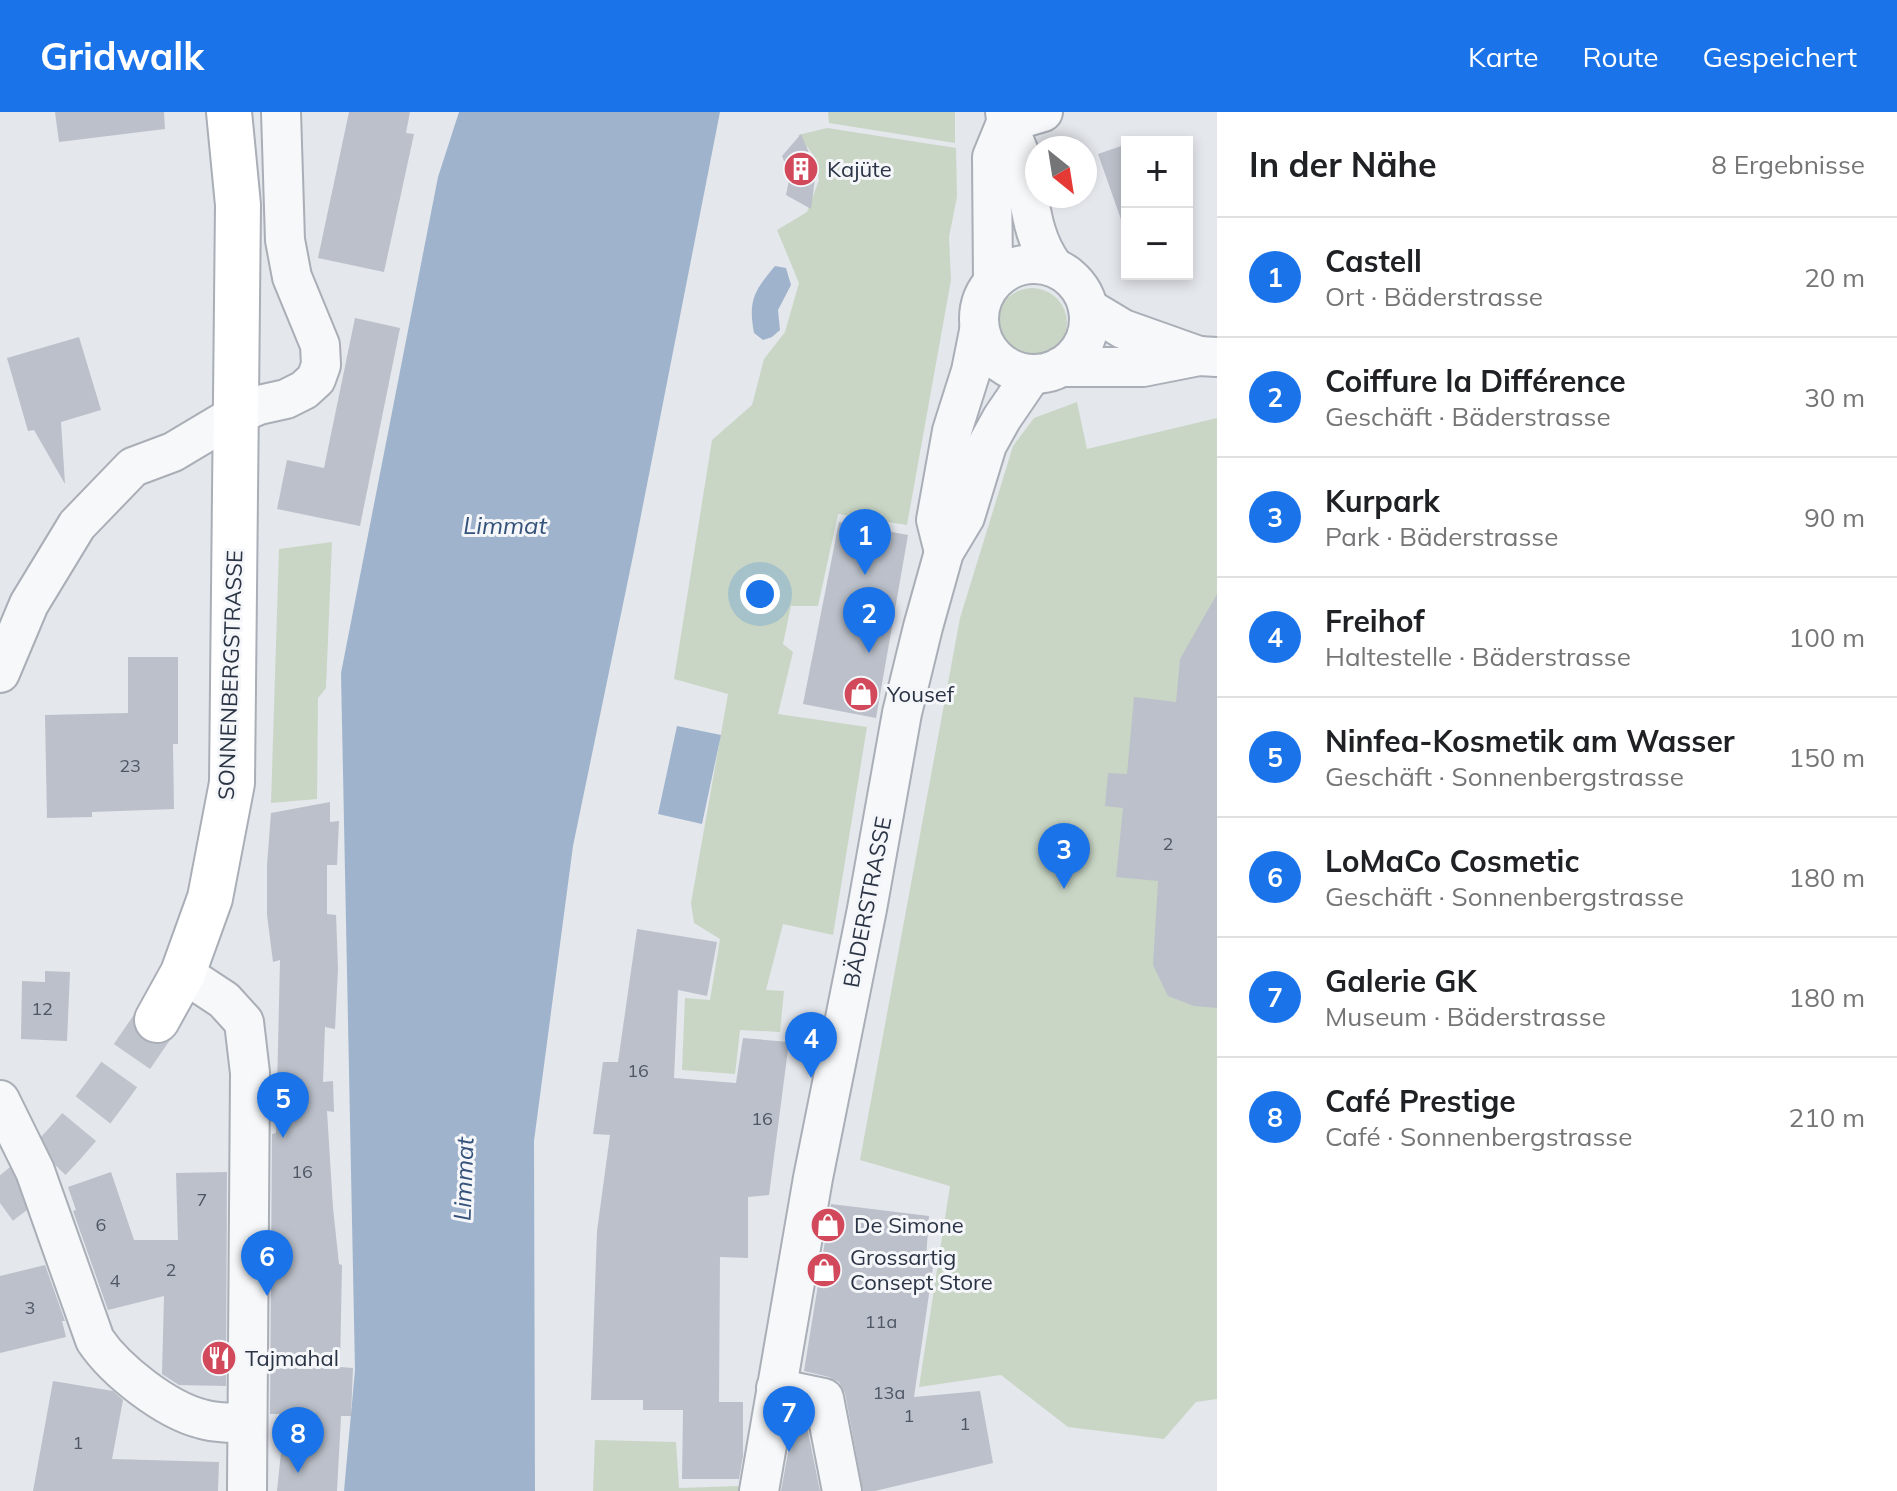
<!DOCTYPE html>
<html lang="de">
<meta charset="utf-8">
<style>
:root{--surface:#fff;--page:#f2f2f2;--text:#202124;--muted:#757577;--line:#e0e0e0;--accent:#1a73e8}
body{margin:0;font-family:Mulish,sans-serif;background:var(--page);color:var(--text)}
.controls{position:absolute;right:24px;top:24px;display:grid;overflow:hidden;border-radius:0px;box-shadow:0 4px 12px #0003}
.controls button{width:72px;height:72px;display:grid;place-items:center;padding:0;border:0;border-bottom:2px solid var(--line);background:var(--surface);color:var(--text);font:40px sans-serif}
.compass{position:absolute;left:1025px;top:24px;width:72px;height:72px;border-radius:50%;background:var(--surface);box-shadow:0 4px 12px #0003;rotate:150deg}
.you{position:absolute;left:760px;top:482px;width:28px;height:28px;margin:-20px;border:6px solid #fff;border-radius:50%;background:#1a73e8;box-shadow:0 0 0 12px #1a73e833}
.badge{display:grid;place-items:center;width:52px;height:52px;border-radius:50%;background:var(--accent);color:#fff;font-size:26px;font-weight:700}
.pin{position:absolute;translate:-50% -66px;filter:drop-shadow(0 2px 4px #0008)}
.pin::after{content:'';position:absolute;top:42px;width:28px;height:24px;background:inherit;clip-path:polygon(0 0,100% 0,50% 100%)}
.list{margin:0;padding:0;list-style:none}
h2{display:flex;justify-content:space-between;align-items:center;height:104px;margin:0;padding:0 32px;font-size:34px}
h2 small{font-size:26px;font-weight:400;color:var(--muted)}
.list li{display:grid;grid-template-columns:52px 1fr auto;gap:24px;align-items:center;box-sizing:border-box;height:120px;padding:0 32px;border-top:2px solid var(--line)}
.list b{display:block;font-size:30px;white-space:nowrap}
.list p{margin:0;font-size:26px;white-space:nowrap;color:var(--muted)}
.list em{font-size:26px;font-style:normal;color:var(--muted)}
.map{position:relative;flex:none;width:1217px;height:1379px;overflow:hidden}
header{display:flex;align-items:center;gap:48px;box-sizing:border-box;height:112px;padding:0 40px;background:var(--accent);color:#fff}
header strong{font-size:38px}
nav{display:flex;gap:44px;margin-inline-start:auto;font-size:28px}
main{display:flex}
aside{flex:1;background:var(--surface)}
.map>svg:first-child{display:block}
.green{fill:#c9d6c5}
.water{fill:#9fb4cc}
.building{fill:#bbc0ca}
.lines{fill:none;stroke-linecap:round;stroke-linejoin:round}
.secondary-tunnel{stroke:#bfc3cb;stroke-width:44;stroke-dasharray:44 22;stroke-linecap:butt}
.street-casing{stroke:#a9aeb7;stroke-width:42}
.secondary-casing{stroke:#a9aeb7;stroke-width:48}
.street{stroke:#f7f8fa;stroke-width:38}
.secondary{stroke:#fff;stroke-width:44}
.labels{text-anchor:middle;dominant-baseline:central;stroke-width:6;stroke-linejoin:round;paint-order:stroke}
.number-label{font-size:18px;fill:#4f5766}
.poi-label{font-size:22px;fill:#2b3445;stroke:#f4f6f9;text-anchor:start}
.street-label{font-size:22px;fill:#2b3445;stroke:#f4f6f9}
.water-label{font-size:24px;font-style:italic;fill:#34527a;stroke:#f4f6f9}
</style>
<header>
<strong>Gridwalk</strong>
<nav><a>Karte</a><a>Route</a><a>Gespeichert</a></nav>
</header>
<main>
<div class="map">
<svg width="1217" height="1379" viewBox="0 0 1217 1379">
<rect width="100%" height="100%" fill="#e4e7ec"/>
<g class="green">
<path d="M 828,0 L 955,0 L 955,31 L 829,11 Z"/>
<path d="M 827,16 L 956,36 L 957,85 L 949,125 L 951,168 L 907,413 L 838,402 L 818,494 L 791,494 L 783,532 L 793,540 L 778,602 L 867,615 L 833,823 L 783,812 L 766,878 L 784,879 L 780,920 L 740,918 L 735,962 L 682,958 L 685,886 L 710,888 L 720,827 L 694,811 L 691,791 L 728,582 L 674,567 L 712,328 L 752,293 L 764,247 L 785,220 L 799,171 L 777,118 L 807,100 L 819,68 L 814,44 L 798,23 Z"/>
<circle cx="1032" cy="211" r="35"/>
<path d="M 1077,290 L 1087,337 L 1217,306 L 1217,1287 L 1196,1290 L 1164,1327 L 1068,1315 L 1001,1263 L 919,1275 L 950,1074 L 860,1048 L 960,506 L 1013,334 L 1034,306 Z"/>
<path d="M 332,430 L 326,576 L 318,586 L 317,687 L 271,691 L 279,437 Z"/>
<path d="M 595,1328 L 676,1330 L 679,1376 L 739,1374 L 738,1379 L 593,1379 Z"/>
</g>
<g class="water">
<path d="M 459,0 L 720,0 L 634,439 L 573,734 L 534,1029 L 535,1379 L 344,1379 L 355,1258 L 341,561 L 438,65 Z"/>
<path d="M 775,154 L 786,156 L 791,173 L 778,198 L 780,218 L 772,225 L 763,228 L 754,221 C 748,188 754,179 775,154 Z"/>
<path d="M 677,614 L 721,623 L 702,712 L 658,702 Z"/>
</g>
<g class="building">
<path d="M 55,0 L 164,0 L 165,17 L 59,30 Z"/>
<path d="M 349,0 L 410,0 L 406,21 L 414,22 L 384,160 L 318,146 Z"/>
<path d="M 801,22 L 813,50 L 815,66 L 811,97 L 786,83 L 790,63 L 782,44 Z"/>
<path d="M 1127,32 L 1127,113 L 1123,113 L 1098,42 Z"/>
<path d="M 355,206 L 400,216 L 360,414 L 277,397 L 287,348 L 324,356 Z"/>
<path d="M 79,225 L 101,298 L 61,310 L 65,372 L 34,318 L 28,319 L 7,246 Z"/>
<path d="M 839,410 L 908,423 L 876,606 L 803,592 Z"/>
<path d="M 1217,482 L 1217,896 L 1194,894 L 1168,884 L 1153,853 L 1158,769 L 1116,765 L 1123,696 L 1105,694 L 1108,661 L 1127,662 L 1134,585 L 1176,590 L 1180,547 Z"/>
<path d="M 128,545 L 178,545 L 178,632 L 173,632 L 174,697 L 92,700 L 92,705 L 47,706 L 45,603 L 128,601 Z"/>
<path d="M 330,690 L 330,710 L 339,709 L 337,753 L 327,753 L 327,802 L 336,803 L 338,857 L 335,917 L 325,915 L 323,970 L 333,969 L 334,1000 L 327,999 L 333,1096 L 339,1152 L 342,1153 L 340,1255 L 353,1256 L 351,1304 L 341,1304 L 337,1379 L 277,1379 L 285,1302 L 270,1302 L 272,1022 L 276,1021 L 280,848 L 273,850 L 267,803 L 267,753 L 271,701 Z"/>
<path d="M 637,817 L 717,830 L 707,884 L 678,878 L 674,966 L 736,971 L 743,926 L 789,930 L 769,1083 L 748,1085 L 748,1146 L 720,1145 L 719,1290 L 743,1290 L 743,1344 L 739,1367 L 682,1367 L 683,1298 L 643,1298 L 643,1288 L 591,1288 L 597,1119 L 610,1023 L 593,1022 L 603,950 L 618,950 Z"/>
<path d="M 45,859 L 70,860 L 67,929 L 21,927 L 22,869 L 45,870 Z"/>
<path d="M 111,1060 L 134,1128 L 178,1128 L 176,1061 L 227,1060 L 226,1274 L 179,1273 L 162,1262 L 164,1184 L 108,1198 L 73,1099 L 76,1098 L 68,1075 Z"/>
<path d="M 831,1092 L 929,1104 L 926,1147 L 934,1148 L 914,1285 L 980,1279 L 993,1351 L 875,1379 L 863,1379 L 845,1281 L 839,1270 L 829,1265 L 804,1259 Z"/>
<path d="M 45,1153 L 65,1209 L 62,1209 L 66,1225 L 0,1241 L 0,1164 Z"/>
<path d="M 53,1269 L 113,1279 L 123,1288 L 112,1347 L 219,1350 L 218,1379 L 33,1379 Z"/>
<path d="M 798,1303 L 805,1305 L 820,1379 L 781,1379 L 794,1308 L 798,1308 Z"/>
</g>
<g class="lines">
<path class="secondary-tunnel" d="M 0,1091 C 65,1044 112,974 157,908"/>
<defs>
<g id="street">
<path d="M 1005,0 C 1006,18 1017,30 1021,47 C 1031,85 1029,121 1053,154"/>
<path d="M 1006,11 L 1043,0"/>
<circle cx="1034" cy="207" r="55"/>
<path d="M 993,168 L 992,45 L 1006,11"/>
<path d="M 1088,196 L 1123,217 L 1199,244"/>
<path d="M 1060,255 L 1143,255 L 1199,244 L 1217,245"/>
<path d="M 944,440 L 936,408 L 952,319 L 971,259 L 979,219"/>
<path d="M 0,561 L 29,492 L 77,413 L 133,355 L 173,340 L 235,303 L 259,293 L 286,287 L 304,278 L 316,267 L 321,253 L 320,233 L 292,165 L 285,128 L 281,0"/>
<path d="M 183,861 L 224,888 L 244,910 L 250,961 L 247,1379"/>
<path d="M 0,988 L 35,1059 L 95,1228 C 116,1259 166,1298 202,1307 C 216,1311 232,1311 247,1311"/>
<path d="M 776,1276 L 824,1286 L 842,1379"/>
<path d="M 759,1379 L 813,1066 L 867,797 L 902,601 L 923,515 L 944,440 L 965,405 L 987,333 L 1002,306 L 1032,262"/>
</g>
<path id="secondary" d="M 157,908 L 183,861 L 210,786 L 232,671 L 238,93 L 229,0"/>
</defs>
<use href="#street" class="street-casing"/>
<use href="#secondary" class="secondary-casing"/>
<use href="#street" class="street"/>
<use href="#secondary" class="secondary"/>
</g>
<defs>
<symbol id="building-disc" viewBox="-11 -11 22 22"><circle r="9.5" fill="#d1495b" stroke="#f4f6f9"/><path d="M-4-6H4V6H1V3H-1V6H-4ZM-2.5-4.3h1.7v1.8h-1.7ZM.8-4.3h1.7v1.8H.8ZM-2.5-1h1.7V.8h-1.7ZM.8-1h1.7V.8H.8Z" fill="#fff"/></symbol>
<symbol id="shop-disc" viewBox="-11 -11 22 22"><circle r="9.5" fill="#d1495b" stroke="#f4f6f9"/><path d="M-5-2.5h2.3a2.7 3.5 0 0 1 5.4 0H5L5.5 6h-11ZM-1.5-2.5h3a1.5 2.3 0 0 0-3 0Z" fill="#fff"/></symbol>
<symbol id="restaurant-disc" viewBox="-11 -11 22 22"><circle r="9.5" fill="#d1495b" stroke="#f4f6f9"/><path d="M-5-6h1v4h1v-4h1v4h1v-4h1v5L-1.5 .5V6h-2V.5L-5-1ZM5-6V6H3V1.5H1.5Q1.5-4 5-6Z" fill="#fff"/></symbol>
</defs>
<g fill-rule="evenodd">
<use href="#building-disc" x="781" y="37" width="40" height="40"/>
<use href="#shop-disc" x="841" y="562" width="40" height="40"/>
<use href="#shop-disc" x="808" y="1093" width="40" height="40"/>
<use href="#shop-disc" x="804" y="1138" width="40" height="40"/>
<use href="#restaurant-disc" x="199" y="1226" width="40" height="40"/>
</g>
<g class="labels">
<g class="number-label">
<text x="130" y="653">23</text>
<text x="1168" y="731">2</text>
<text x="42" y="896">12</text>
<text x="638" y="958">16</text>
<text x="762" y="1006">16</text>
<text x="302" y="1059">16</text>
<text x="202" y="1087">7</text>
<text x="101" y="1112">6</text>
<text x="171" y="1157">2</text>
<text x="115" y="1168">4</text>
<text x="30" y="1195">3</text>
<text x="881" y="1209">11a</text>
<text x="889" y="1280">13a</text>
<text x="909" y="1303">1</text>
<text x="965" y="1311">1</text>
<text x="78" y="1330">1</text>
</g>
<g class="poi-label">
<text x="827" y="57">Kajüte</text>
<text x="887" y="582">Yousef</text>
<text x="854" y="1113">De Simone</text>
<text x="850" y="1145">Grossartig<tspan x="850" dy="25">Consept Store</tspan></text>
<text x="245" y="1246">Tajmahal</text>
</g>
<g class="street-label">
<text transform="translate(230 563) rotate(-88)">SONNENBERGSTRASSE</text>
<text transform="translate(867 790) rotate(-79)">BÄDERSTRASSE</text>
</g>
<g class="water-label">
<text x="505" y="413">Limmat</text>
<text transform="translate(463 1067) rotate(-88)">Limmat</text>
</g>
</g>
</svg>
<div class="controls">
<button>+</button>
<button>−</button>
</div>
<svg class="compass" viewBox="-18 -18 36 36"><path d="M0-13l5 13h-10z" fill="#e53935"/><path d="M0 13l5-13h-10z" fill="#757577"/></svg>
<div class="you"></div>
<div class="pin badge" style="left:865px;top:463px">1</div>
<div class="pin badge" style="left:869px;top:541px">2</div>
<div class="pin badge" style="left:1064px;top:777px">3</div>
<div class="pin badge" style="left:811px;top:966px">4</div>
<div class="pin badge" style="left:283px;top:1026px">5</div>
<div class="pin badge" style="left:267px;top:1184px">6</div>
<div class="pin badge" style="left:789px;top:1340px">7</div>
<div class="pin badge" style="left:298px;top:1361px">8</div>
</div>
<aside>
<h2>In der Nähe<small>8 Ergebnisse</small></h2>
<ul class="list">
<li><span class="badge">1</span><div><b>Castell</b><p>Ort · Bäderstrasse</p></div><em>20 m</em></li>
<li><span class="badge">2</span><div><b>Coiffure la Différence</b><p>Geschäft · Bäderstrasse</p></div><em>30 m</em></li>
<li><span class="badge">3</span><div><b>Kurpark</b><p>Park · Bäderstrasse</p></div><em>90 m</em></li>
<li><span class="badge">4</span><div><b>Freihof</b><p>Haltestelle · Bäderstrasse</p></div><em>100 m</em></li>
<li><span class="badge">5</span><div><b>Ninfea-Kosmetik am Wasser</b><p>Geschäft · Sonnenbergstrasse</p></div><em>150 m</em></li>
<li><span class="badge">6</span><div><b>LoMaCo Cosmetic</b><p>Geschäft · Sonnenbergstrasse</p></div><em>180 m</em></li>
<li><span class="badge">7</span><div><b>Galerie GK</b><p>Museum · Bäderstrasse</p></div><em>180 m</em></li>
<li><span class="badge">8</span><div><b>Café Prestige</b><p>Café · Sonnenbergstrasse</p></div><em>210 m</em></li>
</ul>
</aside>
</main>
